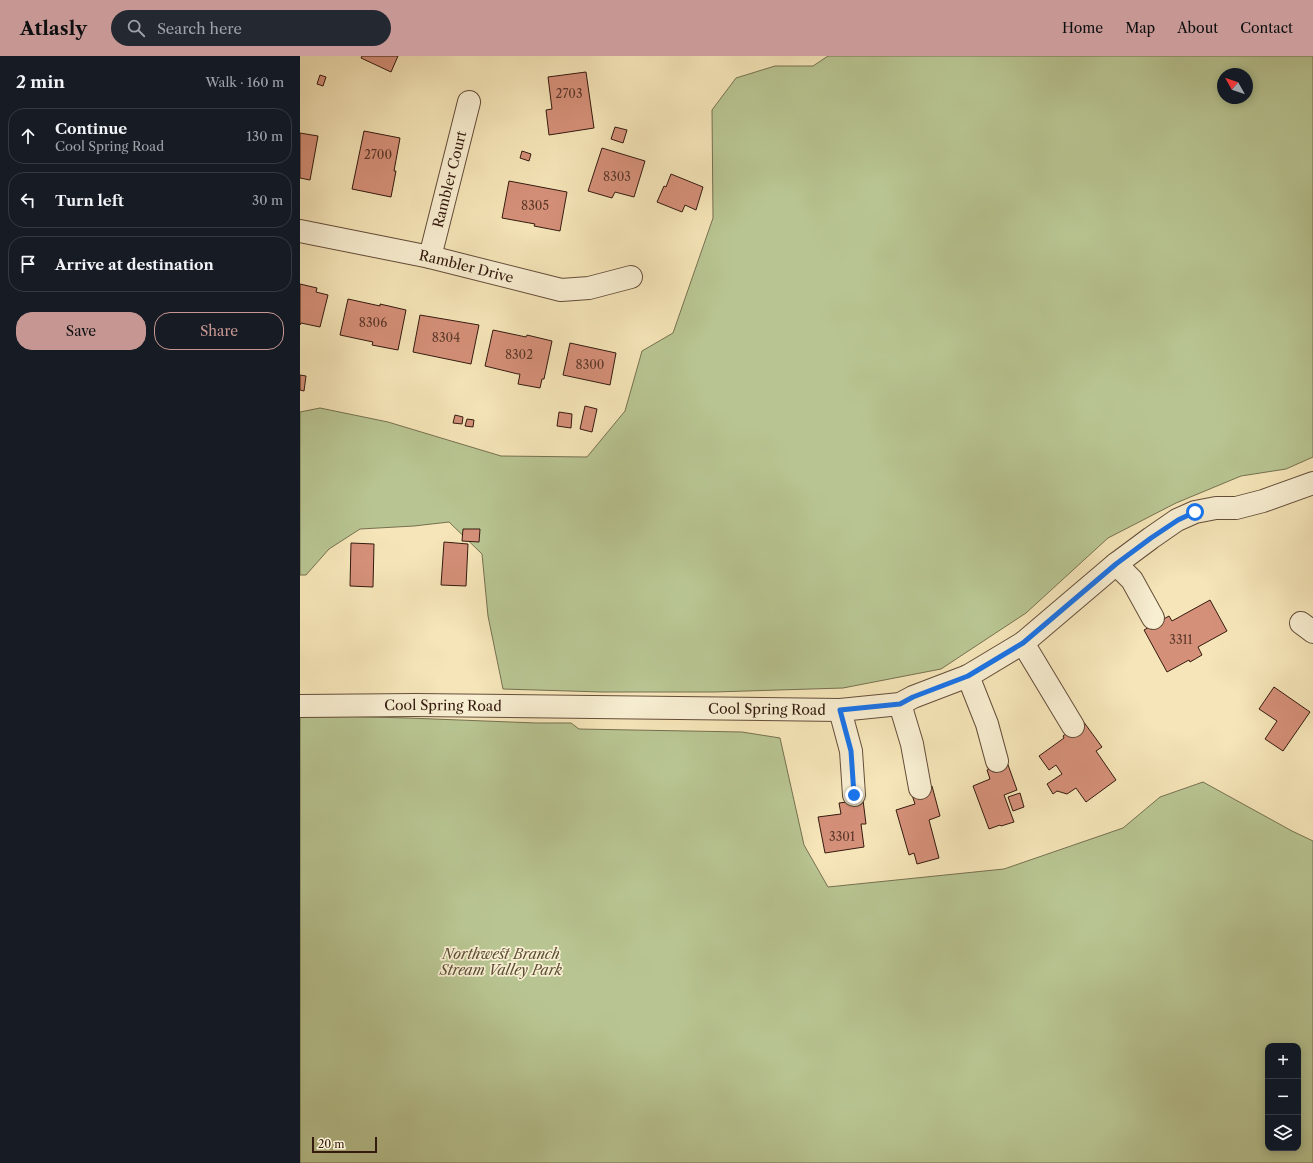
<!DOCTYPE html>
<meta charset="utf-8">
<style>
:root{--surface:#171b24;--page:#242831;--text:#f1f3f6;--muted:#9ea1a6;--line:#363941;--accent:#c59692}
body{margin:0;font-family:"Libre Caslon Text",serif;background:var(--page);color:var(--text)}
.controls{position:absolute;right:12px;bottom:12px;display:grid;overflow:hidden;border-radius:8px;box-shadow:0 2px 10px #0003}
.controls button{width:36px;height:36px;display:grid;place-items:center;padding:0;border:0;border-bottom:1px solid var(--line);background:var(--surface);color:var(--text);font:20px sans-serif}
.compass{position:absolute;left:917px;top:12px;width:36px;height:36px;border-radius:50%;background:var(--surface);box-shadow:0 2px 10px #0003;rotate:310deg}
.scale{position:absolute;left:12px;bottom:10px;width:65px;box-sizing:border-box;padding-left:4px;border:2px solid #341a0f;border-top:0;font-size:11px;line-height:14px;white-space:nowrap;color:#341a0f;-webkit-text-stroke:3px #f8eed1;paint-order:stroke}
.stop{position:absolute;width:12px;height:12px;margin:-9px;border:3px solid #1a73e8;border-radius:50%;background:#fff}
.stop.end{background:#1a73e8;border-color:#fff;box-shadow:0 1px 4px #0008}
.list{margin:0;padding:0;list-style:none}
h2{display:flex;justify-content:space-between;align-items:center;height:52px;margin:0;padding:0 16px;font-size:17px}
h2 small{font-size:13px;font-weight:400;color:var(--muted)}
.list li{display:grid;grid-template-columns:26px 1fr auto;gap:12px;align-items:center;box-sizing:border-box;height:56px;margin:0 8px 8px;padding:0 8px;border:1px solid var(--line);border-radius:16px}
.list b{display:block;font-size:15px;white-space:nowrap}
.list p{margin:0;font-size:13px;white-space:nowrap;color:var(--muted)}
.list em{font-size:13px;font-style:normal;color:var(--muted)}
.actions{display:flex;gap:8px;padding:12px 16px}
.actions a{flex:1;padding:9px 0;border:1px solid var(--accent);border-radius:16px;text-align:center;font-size:14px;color:var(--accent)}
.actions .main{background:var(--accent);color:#111}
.icon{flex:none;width:22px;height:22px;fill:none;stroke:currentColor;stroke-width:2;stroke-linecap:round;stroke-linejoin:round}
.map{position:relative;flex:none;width:1013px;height:1107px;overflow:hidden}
header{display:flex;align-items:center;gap:24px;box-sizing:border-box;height:56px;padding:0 20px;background:var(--accent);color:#111}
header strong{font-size:19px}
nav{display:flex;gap:22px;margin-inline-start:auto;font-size:14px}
.search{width:280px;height:36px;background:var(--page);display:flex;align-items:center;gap:10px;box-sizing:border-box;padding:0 14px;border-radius:22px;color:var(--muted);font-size:15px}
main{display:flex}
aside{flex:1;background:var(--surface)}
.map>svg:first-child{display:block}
.green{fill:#b8c592;stroke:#767050;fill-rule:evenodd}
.building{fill:#d59079;stroke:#341a0f}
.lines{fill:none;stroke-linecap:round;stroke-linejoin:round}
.minor-casing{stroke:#644d39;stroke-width:24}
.minor{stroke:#f8eed1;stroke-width:22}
.route{stroke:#1a73e8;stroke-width:5}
.labels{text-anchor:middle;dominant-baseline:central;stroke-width:3.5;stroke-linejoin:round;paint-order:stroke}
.number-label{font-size:12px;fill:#5c382a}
.street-label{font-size:14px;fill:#341a0f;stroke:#f8eed1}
.park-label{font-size:14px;font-style:italic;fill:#5c4d36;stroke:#f8eed1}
</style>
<header>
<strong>Atlasly</strong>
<div class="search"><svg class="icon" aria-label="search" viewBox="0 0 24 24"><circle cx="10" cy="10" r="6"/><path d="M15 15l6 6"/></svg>Search here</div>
<nav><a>Home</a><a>Map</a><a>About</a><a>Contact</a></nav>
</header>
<main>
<aside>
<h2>2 min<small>Walk · 160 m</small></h2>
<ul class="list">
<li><svg class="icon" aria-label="ahead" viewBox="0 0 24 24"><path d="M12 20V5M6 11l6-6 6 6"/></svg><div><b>Continue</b><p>Cool Spring Road</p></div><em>130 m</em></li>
<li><svg class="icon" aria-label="left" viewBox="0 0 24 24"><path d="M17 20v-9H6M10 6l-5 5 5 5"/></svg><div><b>Turn left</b></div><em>30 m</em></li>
<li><svg class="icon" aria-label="arrive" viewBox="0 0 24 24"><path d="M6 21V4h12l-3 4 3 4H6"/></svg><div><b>Arrive at destination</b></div></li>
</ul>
<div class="actions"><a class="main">Save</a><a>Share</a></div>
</aside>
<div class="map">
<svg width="1013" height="1107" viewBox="0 0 1013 1107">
<rect width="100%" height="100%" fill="#f5e5b8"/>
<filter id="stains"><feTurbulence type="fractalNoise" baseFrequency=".005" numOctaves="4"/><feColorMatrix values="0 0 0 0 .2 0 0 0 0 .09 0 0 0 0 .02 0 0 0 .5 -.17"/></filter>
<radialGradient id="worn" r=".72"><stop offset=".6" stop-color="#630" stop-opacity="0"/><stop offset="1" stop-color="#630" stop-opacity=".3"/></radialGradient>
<g class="green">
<path d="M 528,0 L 1013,0 L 1013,401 L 986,413 L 941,420 L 876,447 L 808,482 L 726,557 L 641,613 L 543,632 L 414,636 L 302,636 L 203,633 L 188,560 L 182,498 L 149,466 L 114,470 L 60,473 L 29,493 L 6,519 L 0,519 L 0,356 L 20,352 L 88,366 L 201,400 L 287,401 L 325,355 L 342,295 L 373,277 L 413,162 L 412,54 L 436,22 L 475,10 L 513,10 ZM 923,18 L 947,18 L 947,42 L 923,42 Z"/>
<path d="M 0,659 L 108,662 L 236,667 L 271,667 L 279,673 L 442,676 L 480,682 L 504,789 L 528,831 L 704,813 L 823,772 L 860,741 L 903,726 L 992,775 L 1013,785 L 1013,1107 L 0,1107 ZM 968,990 L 998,990 L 998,1092 L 968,1092 Z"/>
</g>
<g class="building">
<path d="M 62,0 L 98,0 L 91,16 L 61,2 Z"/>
<path d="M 286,16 L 294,72 L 249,79 L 246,54 L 252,53 L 248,21 Z"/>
<path d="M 20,19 L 26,21 L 23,30 L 17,28 Z"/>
<path d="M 315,71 L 327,74 L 323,87 L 311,83 Z"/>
<path d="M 64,75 L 100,82 L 94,115 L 96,115 L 91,141 L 52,133 Z"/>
<path d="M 0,77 L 18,80 L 10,124 L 0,122 Z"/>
<path d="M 302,92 L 345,105 L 334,141 L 315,136 L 312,142 L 288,135 Z"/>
<path d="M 222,95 L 231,98 L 229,105 L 220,102 Z"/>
<path d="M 371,118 L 403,131 L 396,154 L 385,149 L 382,156 L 357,146 L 364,130 L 366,131 Z"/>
<path d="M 209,125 L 267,136 L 260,175 L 234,170 L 235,168 L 202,162 Z"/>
<path d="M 0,228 L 17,232 L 16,236 L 28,239 L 20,271 L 1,267 L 0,269 Z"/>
<path d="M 48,243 L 80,250 L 80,248 L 106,254 L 98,294 L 72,289 L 73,286 L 40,279 Z"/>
<path d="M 120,259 L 179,269 L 171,308 L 113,296 Z"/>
<path d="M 193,274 L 226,281 L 227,279 L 252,285 L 244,323 L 242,323 L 240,332 L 218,328 L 220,318 L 218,318 L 185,310 Z"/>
<path d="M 270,287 L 316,297 L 310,329 L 263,319 Z"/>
<path d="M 0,319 L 6,320 L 4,335 L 0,334 Z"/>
<path d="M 285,350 L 297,353 L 292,376 L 280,373 Z"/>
<path d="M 259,356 L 272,358 L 271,372 L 257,370 Z"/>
<path d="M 155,359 L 163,361 L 162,368 L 153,367 Z"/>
<path d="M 167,363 L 174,364 L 173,371 L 165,370 Z"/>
<path d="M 163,473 L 180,473 L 179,486 L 162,485 Z"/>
<path d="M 144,486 L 168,488 L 166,530 L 141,529 Z"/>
<path d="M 51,487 L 74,488 L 73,531 L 50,530 Z"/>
<path d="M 910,544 L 927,575 L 898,591 L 902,599 L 890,606 L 889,604 L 867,616 L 844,574 L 869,560 L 872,565 Z"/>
<path d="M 974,631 L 1010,656 L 983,695 L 965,683 L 977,665 L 959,653 Z"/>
<path d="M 783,665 L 802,691 L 796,695 L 816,724 L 786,746 L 776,732 L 767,738 L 757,735 L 753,738 L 747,728 L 762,718 L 756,709 L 749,714 L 739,700 L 764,682 L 763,680 Z"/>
<path d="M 707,706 L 717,734 L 704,739 L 714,766 L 701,770 L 700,769 L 689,773 L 673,730 L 690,723 L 687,714 Z"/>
<path d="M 632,730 L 640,760 L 629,764 L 639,802 L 617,808 L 614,797 L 609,799 L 596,754 L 615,748 L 611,736 Z"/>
<path d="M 720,737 L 724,751 L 713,755 L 708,741 Z"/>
<path d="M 563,744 L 566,768 L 561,768 L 564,791 L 525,797 L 518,761 L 541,758 L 539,747 Z"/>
</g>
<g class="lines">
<defs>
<g id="minor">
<path id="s1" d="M 0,175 L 130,201 L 261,234 L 289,232 L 331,221"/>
<path id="s2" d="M 130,201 L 169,46"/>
<path d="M 816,508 L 832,524 L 853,562"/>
<path d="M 1001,567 L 1013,576"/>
<path d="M 723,587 L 773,670"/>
<path d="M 668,620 L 687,668 L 697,705"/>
<path d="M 600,648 L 612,688 L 620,732"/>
<path id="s3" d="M 0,650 L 115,649 L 540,654 L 600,648 L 613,641 L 668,620 L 723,587 L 816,508 L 851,482 L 877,464 L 895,456 L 916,452 L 936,452 L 963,445 L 1013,427"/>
<path d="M 540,654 L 551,695 L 554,739"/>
</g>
</defs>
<use href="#minor" class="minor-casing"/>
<use href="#minor" class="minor"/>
</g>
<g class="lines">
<path class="route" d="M 554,739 L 551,695 L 540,654 L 600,648 L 613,641 L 668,620 L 723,587 L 816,508 L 851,482 L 878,464 L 895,456"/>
</g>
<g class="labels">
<g class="number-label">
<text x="269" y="37">2703</text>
<text x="78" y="98">2700</text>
<text x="317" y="120">8303</text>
<text x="235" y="149">8305</text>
<text x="73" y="266">8306</text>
<text x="146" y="281">8304</text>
<text x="219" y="298">8302</text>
<text x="290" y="308">8300</text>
<text x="881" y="583">3311</text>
<text x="542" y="780">3301</text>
</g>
<g class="street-label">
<text stroke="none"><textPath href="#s2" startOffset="80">Rambler Court</textPath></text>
<text stroke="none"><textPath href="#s1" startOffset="170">Rambler Drive</textPath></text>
<text stroke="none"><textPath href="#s3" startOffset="143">Cool Spring Road</textPath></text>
<text stroke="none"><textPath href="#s3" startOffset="467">Cool Spring Road</textPath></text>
</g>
<g class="park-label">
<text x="201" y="898">Northwest Branch<tspan x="201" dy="16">Stream Valley Park</tspan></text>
</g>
</g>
<rect width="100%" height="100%" filter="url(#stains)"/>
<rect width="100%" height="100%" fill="url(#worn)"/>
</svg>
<div class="controls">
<button>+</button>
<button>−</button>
<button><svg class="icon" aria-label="layers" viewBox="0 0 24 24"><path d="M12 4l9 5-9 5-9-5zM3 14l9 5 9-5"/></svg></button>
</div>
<svg class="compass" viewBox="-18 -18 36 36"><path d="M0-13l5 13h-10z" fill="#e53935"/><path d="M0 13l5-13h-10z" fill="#9ea1a6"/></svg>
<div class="scale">20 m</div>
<div class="stop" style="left:895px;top:456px"></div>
<div class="stop end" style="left:554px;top:739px"></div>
</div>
</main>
